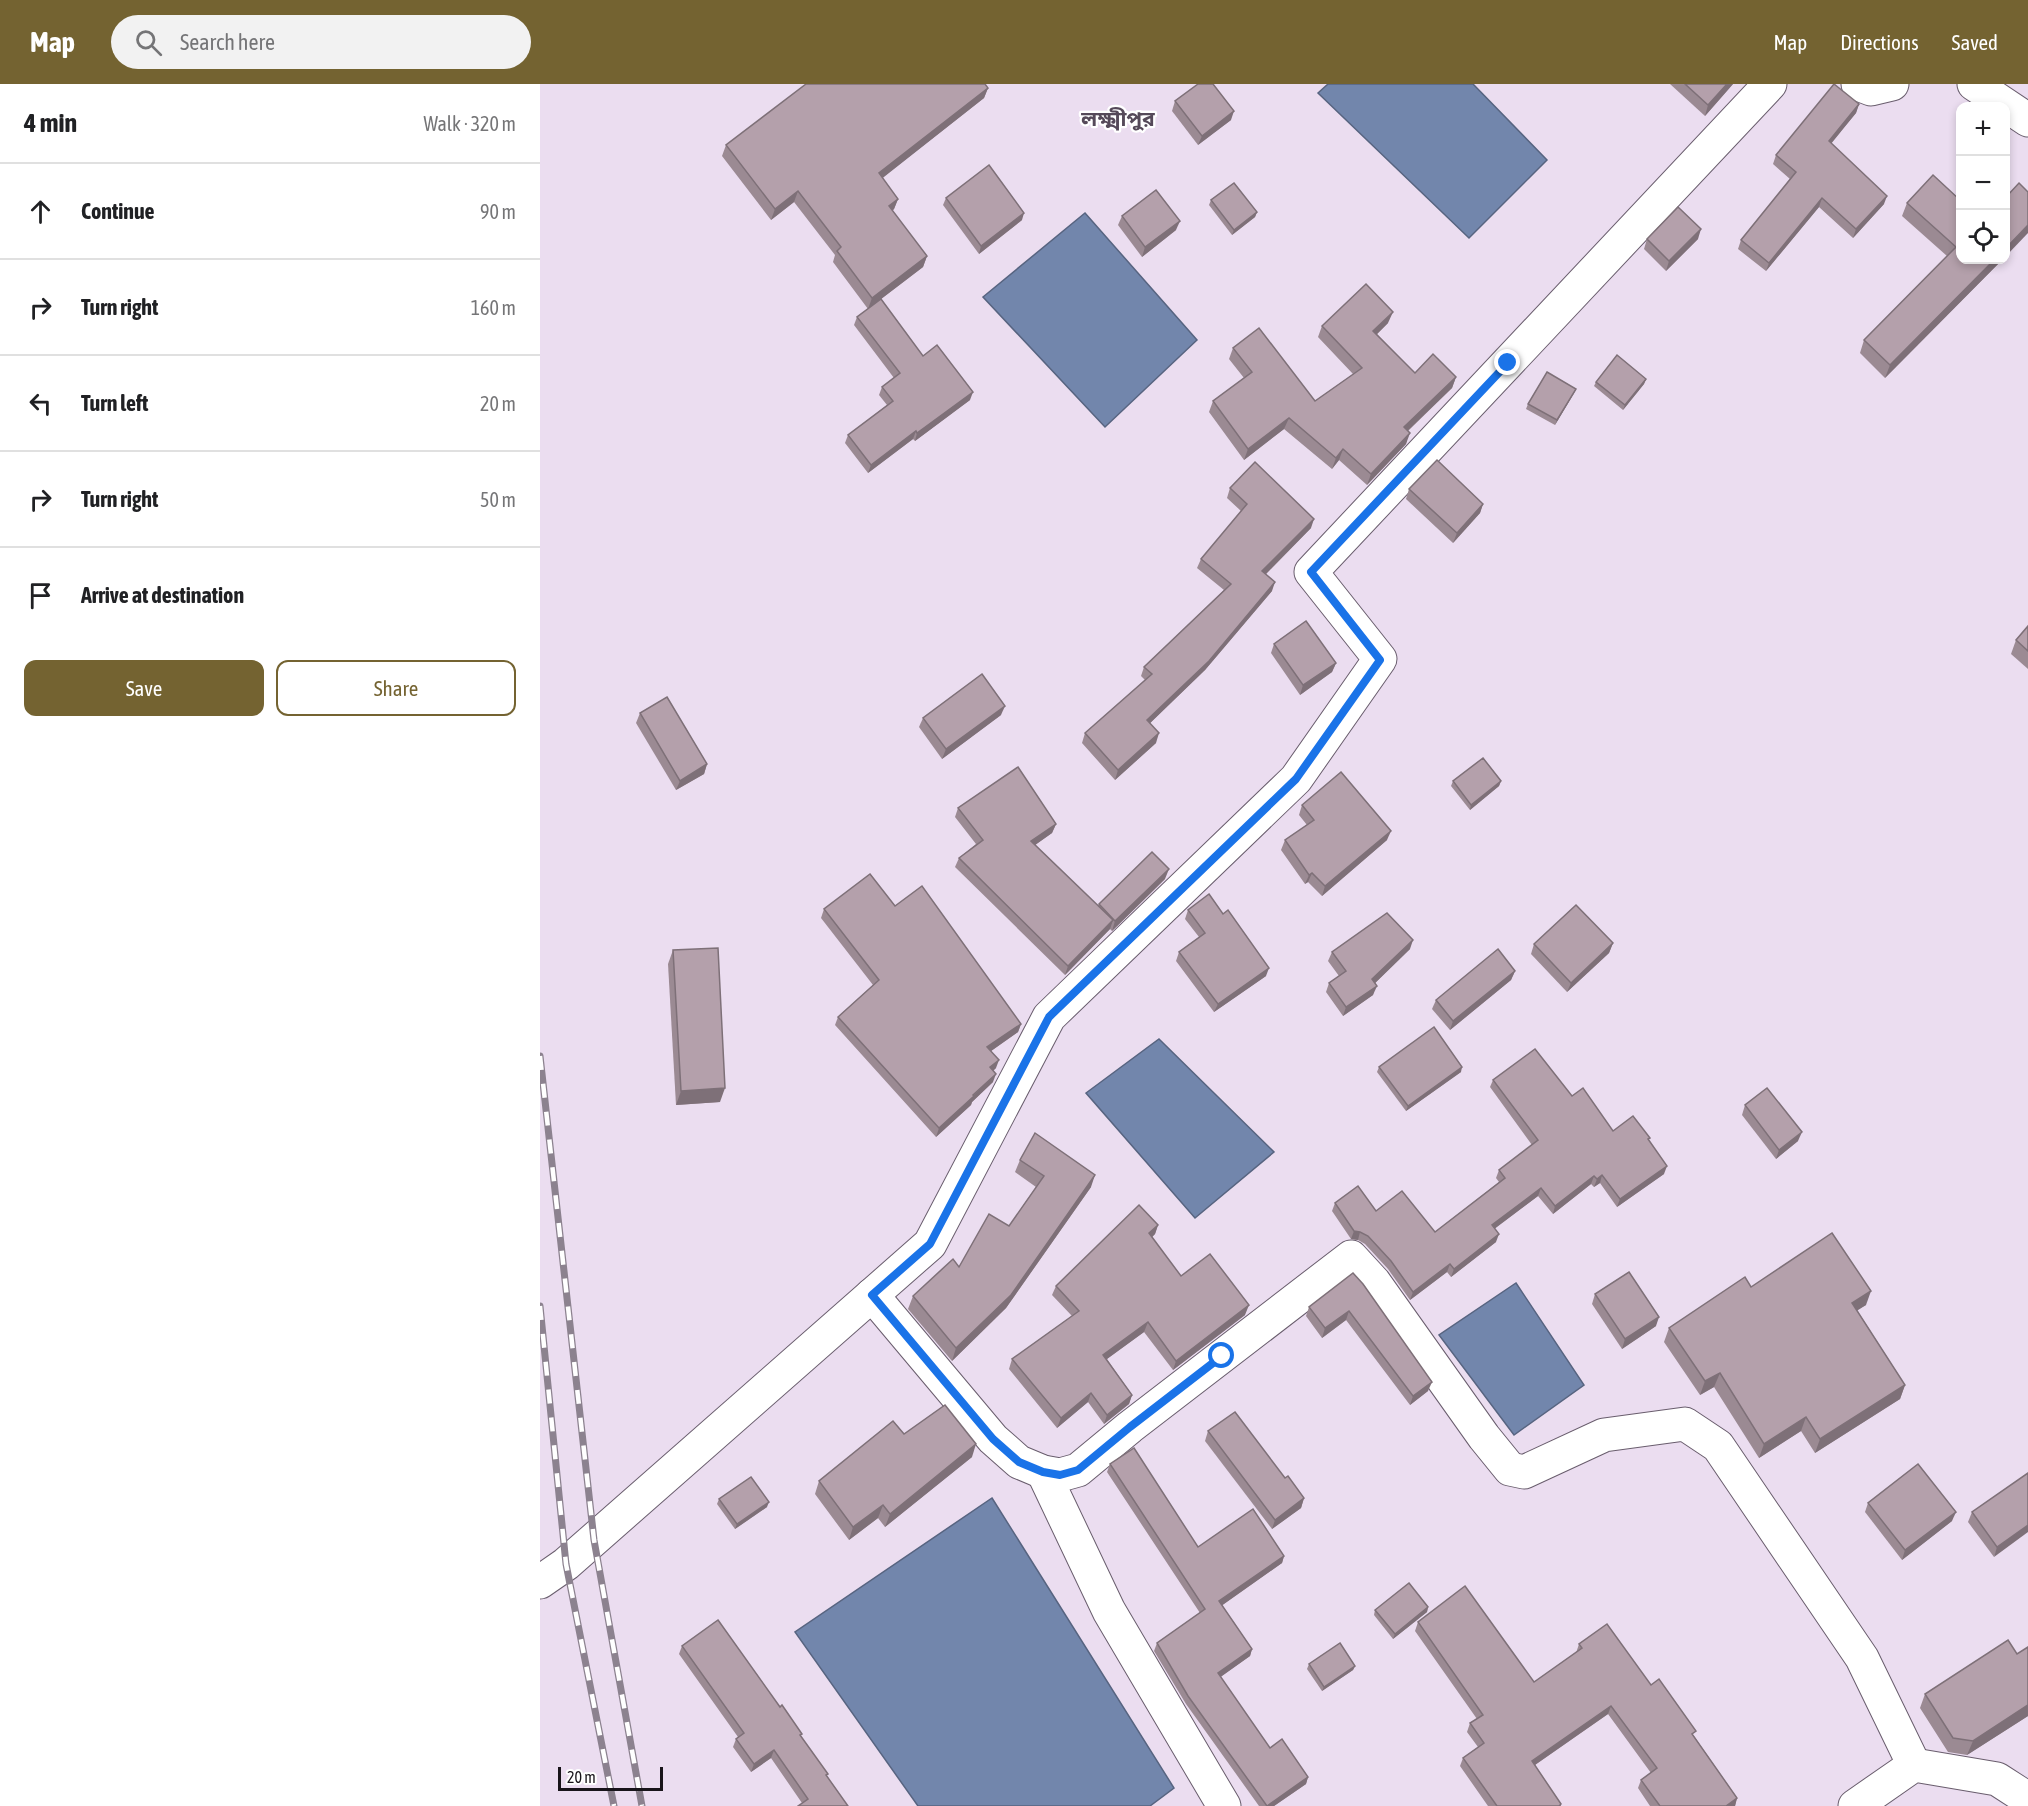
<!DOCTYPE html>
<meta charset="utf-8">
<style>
:root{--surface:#fff;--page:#f2f2f2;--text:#202124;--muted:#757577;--line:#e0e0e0;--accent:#746331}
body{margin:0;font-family:"Asap Condensed","Noto Sans Bengali",sans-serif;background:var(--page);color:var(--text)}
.controls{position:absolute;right:18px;top:18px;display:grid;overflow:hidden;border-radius:12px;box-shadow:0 3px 9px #0003}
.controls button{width:54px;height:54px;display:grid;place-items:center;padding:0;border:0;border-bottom:2px solid var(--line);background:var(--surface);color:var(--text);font:30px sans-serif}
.scale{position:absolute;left:18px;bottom:15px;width:105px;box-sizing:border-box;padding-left:6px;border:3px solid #18141a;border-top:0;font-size:16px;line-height:21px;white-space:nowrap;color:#18141a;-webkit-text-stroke:4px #fff;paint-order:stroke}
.stop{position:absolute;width:18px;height:18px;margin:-14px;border:4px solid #1a73e8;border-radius:50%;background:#fff}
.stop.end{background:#1a73e8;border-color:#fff;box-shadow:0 2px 6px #0008}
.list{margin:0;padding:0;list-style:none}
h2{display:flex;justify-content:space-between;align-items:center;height:78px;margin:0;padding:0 24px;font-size:26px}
h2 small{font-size:20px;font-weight:400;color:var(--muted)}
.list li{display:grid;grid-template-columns:39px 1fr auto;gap:18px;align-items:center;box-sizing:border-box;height:96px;padding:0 24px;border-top:2px solid var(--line)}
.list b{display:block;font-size:22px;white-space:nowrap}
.list em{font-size:20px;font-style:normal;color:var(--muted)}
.actions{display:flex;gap:12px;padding:18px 24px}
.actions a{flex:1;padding:14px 0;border:2px solid var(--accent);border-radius:12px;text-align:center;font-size:21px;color:var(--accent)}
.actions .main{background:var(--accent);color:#fff}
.icon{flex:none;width:33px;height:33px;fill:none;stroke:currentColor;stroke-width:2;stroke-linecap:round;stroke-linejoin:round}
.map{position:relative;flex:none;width:1488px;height:1722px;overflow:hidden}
header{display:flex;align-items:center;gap:36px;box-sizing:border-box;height:84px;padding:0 30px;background:var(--accent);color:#fff}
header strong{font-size:28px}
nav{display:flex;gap:33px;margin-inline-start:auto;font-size:21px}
.search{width:420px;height:54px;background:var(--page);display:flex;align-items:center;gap:15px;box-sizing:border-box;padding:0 21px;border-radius:33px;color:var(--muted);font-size:22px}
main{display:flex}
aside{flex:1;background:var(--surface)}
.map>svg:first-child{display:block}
.water{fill:#7286ac;stroke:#576480;stroke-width:1.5}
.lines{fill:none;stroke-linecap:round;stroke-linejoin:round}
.minor-casing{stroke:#695d6d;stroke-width:35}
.major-casing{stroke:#695d6d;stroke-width:35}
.minor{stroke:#fff;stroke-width:33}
.major{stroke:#fff;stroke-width:33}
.rail-casing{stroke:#8c828f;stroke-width:7}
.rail{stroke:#fff;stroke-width:4.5;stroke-dasharray:14;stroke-linecap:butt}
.wall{fill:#9b8a93}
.shaded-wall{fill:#7e7078}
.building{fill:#b4a0ab;stroke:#7e7078;stroke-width:1.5}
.route{stroke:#1a73e8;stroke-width:8}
.labels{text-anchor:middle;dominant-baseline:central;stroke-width:4.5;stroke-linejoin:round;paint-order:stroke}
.district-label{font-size:21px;font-weight:bold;fill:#554959;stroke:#fff}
</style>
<header>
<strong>Map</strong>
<div class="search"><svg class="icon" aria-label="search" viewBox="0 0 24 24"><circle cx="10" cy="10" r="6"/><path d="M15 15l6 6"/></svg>Search here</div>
<nav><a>Map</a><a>Directions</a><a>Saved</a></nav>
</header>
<main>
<aside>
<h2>4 min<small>Walk · 320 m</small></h2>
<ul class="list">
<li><svg class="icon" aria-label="ahead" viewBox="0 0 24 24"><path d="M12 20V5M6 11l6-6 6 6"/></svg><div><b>Continue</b></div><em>90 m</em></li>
<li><svg class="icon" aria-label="right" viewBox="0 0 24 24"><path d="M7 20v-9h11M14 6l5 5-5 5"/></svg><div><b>Turn right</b></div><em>160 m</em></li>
<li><svg class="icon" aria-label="left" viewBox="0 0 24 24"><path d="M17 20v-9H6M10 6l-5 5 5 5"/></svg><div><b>Turn left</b></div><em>20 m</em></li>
<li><svg class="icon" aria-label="right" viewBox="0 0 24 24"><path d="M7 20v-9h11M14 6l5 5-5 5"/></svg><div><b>Turn right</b></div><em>50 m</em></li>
<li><svg class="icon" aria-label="arrive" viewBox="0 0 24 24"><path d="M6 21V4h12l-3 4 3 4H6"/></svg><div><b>Arrive at destination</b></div></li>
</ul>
<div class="actions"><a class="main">Save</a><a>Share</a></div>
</aside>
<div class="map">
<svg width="1488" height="1722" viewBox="0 0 1488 1722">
<rect width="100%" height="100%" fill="#ebddf0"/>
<g class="water">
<path d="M 788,0 L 933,0 L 1007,76 L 929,154 L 778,9 Z"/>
<path d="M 545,129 L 657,256 L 565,343 L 443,213 Z"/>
<path d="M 619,955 L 734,1068 L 655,1134 L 546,1009 Z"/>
<path d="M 976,1199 L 1044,1301 L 974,1351 L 899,1251 Z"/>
<path d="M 452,1414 L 634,1704 L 610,1722 L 378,1722 L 255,1548 Z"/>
</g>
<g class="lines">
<defs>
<g id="minor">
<path d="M 332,1211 L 453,1355 L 479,1378 L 503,1388 L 520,1391 L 538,1386 L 590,1343 L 811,1173 L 834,1198 L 944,1353 L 970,1385 L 984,1388 L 1064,1351 L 1145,1340 L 1178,1362 L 1322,1574 L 1374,1681"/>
<path d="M 503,1388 L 569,1527 L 684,1722"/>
<path d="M 1315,1722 L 1374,1681 L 1457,1695 L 1488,1715"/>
</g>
<g id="major">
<path d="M 1318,0 L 1331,5 L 1352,0"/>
<path d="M 1434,0 L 1488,36"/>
<path d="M 0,1498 L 26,1480 L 390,1160 L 509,933 L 756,695 L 840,575 L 771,488 L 1230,0"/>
</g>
</defs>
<use href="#minor" class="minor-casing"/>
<use href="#major" class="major-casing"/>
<use href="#minor" class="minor"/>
<use href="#major" class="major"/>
<defs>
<g id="rail">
<path d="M 0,972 L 54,1456 L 102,1722"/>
<path d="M 0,1222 L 26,1480 L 74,1722"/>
</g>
</defs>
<use href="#rail" class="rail-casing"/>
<use href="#rail" class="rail"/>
</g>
<g class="wall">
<path d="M 1130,0 L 1193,0 L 1165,32 Z"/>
<path d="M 448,4 L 444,14 L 342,94 L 358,115 L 354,125 L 352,127 L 387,172 L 383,183 L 341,215 L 383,272 L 430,316 L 375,357 L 373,355 L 328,389 L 305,359 L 308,351 L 347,321 L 339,311 L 342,303 L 354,294 L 314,241 L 317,233 L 328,225 L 293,178 L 295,171 L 254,118 L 231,136 L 182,72 L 186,61 Z"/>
<path d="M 635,17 L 691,36 L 658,61 L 632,27 Z"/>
<path d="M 1319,20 L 1316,29 L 1291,59 L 1344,120 L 1313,154 L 1279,123 L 1226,187 L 1198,165 L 1201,156 L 1250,95 L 1233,80 L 1236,71 Z"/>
<path d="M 406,114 L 482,136 L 439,170 L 403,121 Z"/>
<path d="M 671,116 L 717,128 L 715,133 L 692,151 L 669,121 Z"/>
<path d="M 1420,116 L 1420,176 L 1462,176 L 1345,294 L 1320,269 L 1324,256 L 1407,172 L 1362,132 L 1367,119 Z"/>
<path d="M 582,132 L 636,146 L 602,173 L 578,141 Z"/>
<path d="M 1107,155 L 1158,155 L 1126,187 L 1104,165 Z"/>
<path d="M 848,239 L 837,250 L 875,289 L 916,293 L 912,304 L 868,347 L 866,360 L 827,401 L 799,376 L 792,385 L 744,345 L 704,376 L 669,328 L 673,317 L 704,294 L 689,275 L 693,264 L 775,317 L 813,290 L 778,253 L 782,242 Z"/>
<path d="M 1106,295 L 1104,300 L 1083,326 L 1054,302 L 1056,298 Z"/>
<path d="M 1036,305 L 1034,309 L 1015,341 L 986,325 L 988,320 Z"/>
<path d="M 690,404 L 771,444 L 726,490 L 732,507 L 665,586 L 610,639 L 616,659 L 575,696 L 542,659 L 545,649 L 605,596 L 601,592 L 604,583 L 684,506 L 657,484 L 661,475 L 701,427 L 687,414 Z"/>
<path d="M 869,405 L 943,420 L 940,429 L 913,459 L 866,415 Z"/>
<path d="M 1488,542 L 1488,585 L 1471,570 L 1476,556 Z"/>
<path d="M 734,560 L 796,579 L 792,588 L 760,611 L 731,569 Z"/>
<path d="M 100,629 L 167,680 L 164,690 L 136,706 L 96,639 Z"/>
<path d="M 461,631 L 402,675 L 379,643 L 383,634 Z"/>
<path d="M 913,697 L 961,697 L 959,702 L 930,726 L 911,702 Z"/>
<path d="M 762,721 L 847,756 L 782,812 L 768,798 L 765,800 L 741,766 L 745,756 L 767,741 L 759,731 Z"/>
<path d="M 418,724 L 516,740 L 512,749 L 495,761 L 558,822 L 559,820 L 625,795 L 572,847 L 570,845 L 525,891 L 415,783 L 419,774 L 436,760 L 415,733 Z"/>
<path d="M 355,822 L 481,940 L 478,948 L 451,967 L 456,984 L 453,987 L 453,998 L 432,1018 L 431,1021 L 396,1053 L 295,941 L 298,933 L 333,901 L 281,834 L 284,825 Z"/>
<path d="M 648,826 L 683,830 L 726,892 L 674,928 L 636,877 L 639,868 L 659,853 L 645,835 Z"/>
<path d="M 1073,859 L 1069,869 L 1027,908 L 991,870 L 994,860 Z"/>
<path d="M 870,865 L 835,899 L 833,911 L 803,932 L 786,908 L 789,899 L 799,892 L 788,877 L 792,868 Z"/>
<path d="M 133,866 L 180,1018 L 136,1021 L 128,880 Z"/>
<path d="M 975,887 L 971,896 L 910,946 L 892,925 L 896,916 Z"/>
<path d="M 839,983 L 921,988 L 866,1027 L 837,988 Z"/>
<path d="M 953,996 L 1032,1012 L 1073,1047 L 1109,1057 L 1124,1090 L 1077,1123 L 1060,1099 L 1054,1103 L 1051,1100 L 1013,1130 L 998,1112 L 955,1144 L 956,1158 L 911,1193 L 907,1188 L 870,1216 L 848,1185 L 825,1160 L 818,1156 L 811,1155 L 792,1127 L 795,1119 L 836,1127 L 895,1148 L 959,1098 L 956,1094 L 959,1086 L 992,1061 L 950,1003 Z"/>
<path d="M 1205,1021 L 1258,1057 L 1236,1075 L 1202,1031 Z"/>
<path d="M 480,1076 L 551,1103 L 466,1224 L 412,1277 L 368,1225 L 373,1212 L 419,1183 L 469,1142 L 496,1103 L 475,1088 Z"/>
<path d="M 618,1141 L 615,1150 L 612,1153 L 641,1192 L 705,1231 L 633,1286 L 604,1248 L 567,1275 L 592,1311 L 589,1320 L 564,1340 L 548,1318 L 517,1344 L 469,1285 L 472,1275 L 532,1232 L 512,1211 L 516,1202 Z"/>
<path d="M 823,1200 L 888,1307 L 870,1321 L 806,1236 L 782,1254 L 766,1232 L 769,1223 Z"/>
<path d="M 1211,1203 L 1326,1221 L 1317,1226 L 1365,1301 L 1360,1315 L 1275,1369 L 1261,1347 L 1219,1374 L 1174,1303 L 1160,1311 L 1124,1258 L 1129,1244 Z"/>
<path d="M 1055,1210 L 1116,1242 L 1082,1265 L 1052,1220 Z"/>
<path d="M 668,1347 L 745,1394 L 764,1414 L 761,1424 L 732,1445 L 665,1357 Z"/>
<path d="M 364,1350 L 432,1373 L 345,1443 L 338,1434 L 309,1456 L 275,1410 L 279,1397 Z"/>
<path d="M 570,1380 L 658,1463 L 744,1472 L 742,1479 L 682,1521 L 712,1565 L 710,1572 L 680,1593 L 730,1664 L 768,1693 L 766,1700 L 734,1722 L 719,1722 L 646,1620 L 614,1567 L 617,1559 L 660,1529 L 567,1388 Z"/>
<path d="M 1488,1389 L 1454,1473 L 1428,1438 L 1432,1428 Z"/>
<path d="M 179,1415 L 227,1423 L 195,1445 L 177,1420 Z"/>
<path d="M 1328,1419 L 1412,1437 L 1362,1476 L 1325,1428 Z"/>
<path d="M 888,1523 L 887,1528 L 853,1555 L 834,1531 L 835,1526 Z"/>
<path d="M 878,1538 L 994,1598 L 1036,1569 L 1039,1560 L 1111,1601 L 1154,1652 L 1197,1714 L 1195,1722 L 1110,1722 L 1098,1704 L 1101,1696 L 1111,1689 L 1068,1630 L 995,1681 L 1021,1720 L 1021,1722 L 948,1722 L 920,1682 L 923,1674 L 938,1663 L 927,1648 L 930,1639 L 937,1635 L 875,1547 Z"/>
<path d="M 142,1562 L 240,1623 L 261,1652 L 287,1692 L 308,1722 L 262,1719 L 231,1674 L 211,1688 L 193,1663 L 196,1655 L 198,1653 L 139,1570 Z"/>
<path d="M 1488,1563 L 1488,1632 L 1427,1671 L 1408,1668 L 1380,1624 L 1385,1610 L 1477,1570 Z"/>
<path d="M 769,1580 L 815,1582 L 813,1586 L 782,1607 L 767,1585 Z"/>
</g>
<g class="shaded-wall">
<path d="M 1187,0 L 1193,0 L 1165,32 L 1168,21 Z"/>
<path d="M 448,4 L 444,14 L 335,100 L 339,89 Z"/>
<path d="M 1319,20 L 1316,29 L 1286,66 L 1289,57 Z"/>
<path d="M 694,27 L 691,36 L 658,61 L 662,52 Z"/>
<path d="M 258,107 L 254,118 L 231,136 L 235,125 Z"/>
<path d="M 1347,112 L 1344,120 L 1313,154 L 1316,145 Z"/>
<path d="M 1282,114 L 1279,123 L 1226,187 L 1229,179 Z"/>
<path d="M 358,115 L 354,125 L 345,133 L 349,122 Z"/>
<path d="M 717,128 L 715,133 L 692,151 L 694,146 Z"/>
<path d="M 484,129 L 482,136 L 439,170 L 441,162 Z"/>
<path d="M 640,137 L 636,146 L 602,173 L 605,163 Z"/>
<path d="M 1488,141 L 1488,149 L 1466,172 L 1466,164 Z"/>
<path d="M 1161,145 L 1158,155 L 1126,187 L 1129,177 Z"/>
<path d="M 387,172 L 383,183 L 328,225 L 332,214 Z"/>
<path d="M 1454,176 L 1462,176 L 1345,294 L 1350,281 Z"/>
<path d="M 853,228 L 848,239 L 829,258 L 833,247 Z"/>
<path d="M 916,293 L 912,304 L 860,354 L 864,343 Z"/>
<path d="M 1106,295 L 1104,300 L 1083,326 L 1085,321 Z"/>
<path d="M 1036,305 L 1034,309 L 1015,341 L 1017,336 Z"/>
<path d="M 433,308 L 430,316 L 375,357 L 377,349 Z"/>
<path d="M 749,334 L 744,345 L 704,376 L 708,365 Z"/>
<path d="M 376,347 L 373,355 L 328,389 L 331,381 Z"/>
<path d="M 870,349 L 866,360 L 827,401 L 831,390 Z"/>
<path d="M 803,365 L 799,376 L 792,385 L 796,374 Z"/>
<path d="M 943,420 L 940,429 L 913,459 L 917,449 Z"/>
<path d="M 774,435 L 771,444 L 719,497 L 722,487 Z"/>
<path d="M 735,498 L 732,507 L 665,586 L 604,645 L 607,636 Z"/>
<path d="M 796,579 L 792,588 L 760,611 L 763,601 Z"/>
<path d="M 465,622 L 461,631 L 402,675 L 406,665 Z"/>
<path d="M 619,649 L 616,659 L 575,696 L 578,686 Z"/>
<path d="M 167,680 L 164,690 L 136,706 L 140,697 Z"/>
<path d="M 961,697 L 959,702 L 930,726 L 931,721 Z"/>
<path d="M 516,740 L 512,749 L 488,766 L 491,757 Z"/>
<path d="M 851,747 L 847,756 L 782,812 L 785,802 Z"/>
<path d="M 629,785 L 625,795 L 572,847 L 575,837 Z"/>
<path d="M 772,789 L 768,798 L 765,800 L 769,791 Z"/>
<path d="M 573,836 L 570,845 L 525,891 L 528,882 Z"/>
<path d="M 873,856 L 870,865 L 829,905 L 832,895 Z"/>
<path d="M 1073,859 L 1069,869 L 1027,908 L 1031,899 Z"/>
<path d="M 729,884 L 726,892 L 674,928 L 678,920 Z"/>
<path d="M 975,887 L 971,896 L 910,946 L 913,937 Z"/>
<path d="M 837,902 L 833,911 L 803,932 L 806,923 Z"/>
<path d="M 481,940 L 478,948 L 444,972 L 447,963 Z"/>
<path d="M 459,976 L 456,984 L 447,992 L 450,983 Z"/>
<path d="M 922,983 L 921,988 L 866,1027 L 868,1022 Z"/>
<path d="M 456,990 L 453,998 L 432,1018 L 431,1021 L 396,1053 L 399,1044 Z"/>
<path d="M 185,1004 L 180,1018 L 136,1021 L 141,1007 Z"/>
<path d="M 1262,1048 L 1258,1057 L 1236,1075 L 1239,1066 Z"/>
<path d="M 1127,1082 L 1124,1090 L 1077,1123 L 1080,1115 Z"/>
<path d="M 555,1091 L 551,1103 L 466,1224 L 412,1277 L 416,1264 Z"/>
<path d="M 1062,1091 L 1060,1099 L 1054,1103 L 1057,1095 Z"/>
<path d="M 1054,1092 L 1051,1100 L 1013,1130 L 1015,1122 Z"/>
<path d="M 1001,1104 L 998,1112 L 949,1149 L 952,1141 Z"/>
<path d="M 618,1141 L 615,1150 L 606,1159 L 609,1149 Z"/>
<path d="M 814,1147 L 820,1148 L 818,1156 L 811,1155 Z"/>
<path d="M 959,1150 L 956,1158 L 911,1193 L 914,1185 Z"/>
<path d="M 910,1180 L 907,1188 L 870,1216 L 873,1208 Z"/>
<path d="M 1331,1207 L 1326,1221 L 1307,1233 L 1312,1219 Z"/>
<path d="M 709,1221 L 705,1231 L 633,1286 L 636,1277 Z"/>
<path d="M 809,1227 L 806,1236 L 782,1254 L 785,1244 Z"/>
<path d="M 1119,1233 L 1116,1242 L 1082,1265 L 1085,1255 Z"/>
<path d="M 608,1238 L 604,1248 L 560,1280 L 563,1271 Z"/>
<path d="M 1180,1289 L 1174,1303 L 1160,1311 L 1165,1297 Z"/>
<path d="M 892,1298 L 888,1307 L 870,1321 L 873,1312 Z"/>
<path d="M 1365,1301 L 1360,1315 L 1275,1369 L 1280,1355 Z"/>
<path d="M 551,1309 L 548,1318 L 517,1344 L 521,1334 Z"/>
<path d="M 592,1311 L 589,1320 L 564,1340 L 567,1331 Z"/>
<path d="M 1266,1333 L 1261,1347 L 1219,1374 L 1224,1360 Z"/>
<path d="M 436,1360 L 432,1373 L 345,1443 L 350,1430 Z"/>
<path d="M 764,1414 L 761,1424 L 732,1445 L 735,1436 Z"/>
<path d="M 229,1418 L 227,1423 L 195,1445 L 197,1440 Z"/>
<path d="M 343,1421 L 338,1434 L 309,1456 L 313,1443 Z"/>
<path d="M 1416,1428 L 1412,1437 L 1362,1476 L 1365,1466 Z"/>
<path d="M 1488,1441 L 1488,1448 L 1454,1473 L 1457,1463 Z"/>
<path d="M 744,1472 L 742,1479 L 677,1525 L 679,1517 Z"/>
<path d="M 888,1523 L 887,1528 L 853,1555 L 855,1550 Z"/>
<path d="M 712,1565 L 710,1572 L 675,1597 L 678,1589 Z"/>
<path d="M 815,1582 L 813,1586 L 782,1607 L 784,1603 Z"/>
<path d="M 1488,1621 L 1488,1632 L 1427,1671 L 1433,1657 Z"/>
<path d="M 1071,1622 L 1068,1630 L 989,1685 L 992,1677 Z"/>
<path d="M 234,1666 L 231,1674 L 211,1688 L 214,1680 Z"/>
<path d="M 768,1693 L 766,1700 L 734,1722 L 727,1722 Z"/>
<path d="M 1197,1714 L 1195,1722 L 1186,1722 Z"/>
</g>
<g class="building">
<path d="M 266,0 L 445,0 L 448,4 L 339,89 L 358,115 L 349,122 L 387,172 L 332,214 L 297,167 L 301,163 L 258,107 L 235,125 L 186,61 Z"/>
<path d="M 658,0 L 673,0 L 694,27 L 662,52 L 635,17 Z"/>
<path d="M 1145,0 L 1187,0 L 1168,21 Z"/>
<path d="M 1294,0 L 1319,20 L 1289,57 L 1347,112 L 1316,145 L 1282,114 L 1229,179 L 1201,156 L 1256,88 L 1236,71 Z"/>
<path d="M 449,81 L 484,129 L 441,162 L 406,114 Z"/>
<path d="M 1393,91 L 1420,116 L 1420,176 L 1454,176 L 1350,281 L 1324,256 L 1416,163 L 1367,119 Z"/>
<path d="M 694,99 L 717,128 L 694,146 L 671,116 Z"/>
<path d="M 1479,99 L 1488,108 L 1488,141 L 1466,164 L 1466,113 Z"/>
<path d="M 616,106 L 640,137 L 605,163 L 582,132 Z"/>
<path d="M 1138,123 L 1161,145 L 1129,177 L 1107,155 Z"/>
<path d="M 826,200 L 853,228 L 833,247 L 875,289 L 893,270 L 916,293 L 864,343 L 870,349 L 831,390 L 803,365 L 796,374 L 749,334 L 708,365 L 673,317 L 712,288 L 693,264 L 719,244 L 775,317 L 822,284 L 782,242 Z"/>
<path d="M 341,215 L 383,272 L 397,261 L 433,308 L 377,349 L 376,347 L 331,381 L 308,351 L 353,317 L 342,303 L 360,289 L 317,233 Z"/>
<path d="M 1077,271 L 1106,295 L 1085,321 L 1056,298 Z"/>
<path d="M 1007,288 L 1036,305 L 1017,336 L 988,320 Z"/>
<path d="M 897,376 L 943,420 L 917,449 L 869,405 Z"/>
<path d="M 715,378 L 774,435 L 722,487 L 735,498 L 669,577 L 607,636 L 619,649 L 578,686 L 545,649 L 612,590 L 604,583 L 691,500 L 661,475 L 707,420 L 690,404 Z"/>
<path d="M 766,537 L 796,579 L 763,601 L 734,560 Z"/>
<path d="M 1488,542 L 1488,567 L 1476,556 Z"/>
<path d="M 442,590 L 465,622 L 406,665 L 383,634 Z"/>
<path d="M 127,613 L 167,680 L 140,697 L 100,629 Z"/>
<path d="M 943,674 L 961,697 L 931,721 L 913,697 Z"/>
<path d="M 478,683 L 516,740 L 491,757 L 573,836 L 528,882 L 419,774 L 443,756 L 418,724 Z"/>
<path d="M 801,688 L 851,747 L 785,802 L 772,789 L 769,791 L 745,756 L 774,736 L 762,721 Z"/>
<path d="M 612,768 L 629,785 L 575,837 L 559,820 Z"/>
<path d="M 330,790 L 355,822 L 382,802 L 481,940 L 447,963 L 459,976 L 450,983 L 456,990 L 433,1011 L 434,1012 L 399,1044 L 298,933 L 339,896 L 284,825 Z"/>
<path d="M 669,810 L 683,830 L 688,826 L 729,884 L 678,920 L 639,868 L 665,849 L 648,826 Z"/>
<path d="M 1036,821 L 1073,859 L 1031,899 L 994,860 Z"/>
<path d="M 847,829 L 873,856 L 832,895 L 837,902 L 806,923 L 789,899 L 806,887 L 792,868 Z"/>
<path d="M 178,864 L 185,1004 L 141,1007 L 133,866 Z"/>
<path d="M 958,865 L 975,887 L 913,937 L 896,916 Z"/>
<path d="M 894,943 L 922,983 L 868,1022 L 839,983 Z"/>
<path d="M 995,965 L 1032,1012 L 1043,1004 L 1073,1047 L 1093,1032 L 1110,1054 L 1108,1055 L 1127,1082 L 1080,1115 L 1062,1091 L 1057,1095 L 1054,1092 L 1015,1122 L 1001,1104 L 952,1141 L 959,1150 L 914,1185 L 910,1180 L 873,1208 L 851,1177 L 828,1152 L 820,1148 L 814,1147 L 795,1119 L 818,1102 L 836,1127 L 862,1107 L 895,1148 L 965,1094 L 959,1086 L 998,1056 L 953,996 Z"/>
<path d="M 1227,1004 L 1262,1048 L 1239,1066 L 1205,1021 Z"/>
<path d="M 495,1049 L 555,1091 L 471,1211 L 416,1264 L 373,1212 L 413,1175 L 419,1183 L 449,1130 L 469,1142 L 504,1092 L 480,1076 Z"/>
<path d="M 599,1121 L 618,1141 L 609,1149 L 641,1192 L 670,1170 L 709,1221 L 636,1277 L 608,1238 L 563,1271 L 592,1311 L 567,1331 L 551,1309 L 521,1334 L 472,1275 L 539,1227 L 516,1202 Z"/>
<path d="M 1292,1149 L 1331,1207 L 1312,1219 L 1365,1301 L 1280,1355 L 1266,1333 L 1224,1360 L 1180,1289 L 1165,1297 L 1129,1244 L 1205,1193 L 1211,1203 Z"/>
<path d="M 1089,1188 L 1119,1233 L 1085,1255 L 1055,1210 Z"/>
<path d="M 813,1189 L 823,1200 L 892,1298 L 873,1312 L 809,1227 L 785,1244 L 769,1223 Z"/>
<path d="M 405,1321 L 436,1360 L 350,1430 L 343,1421 L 313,1443 L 279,1397 L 353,1337 L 364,1350 Z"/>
<path d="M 695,1328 L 745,1394 L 748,1392 L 764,1414 L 735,1436 L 668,1347 Z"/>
<path d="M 594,1364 L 658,1463 L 713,1425 L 744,1472 L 679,1517 L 712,1565 L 678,1589 L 730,1664 L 742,1655 L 768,1693 L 727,1722 L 648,1612 L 617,1559 L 665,1525 L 570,1380 Z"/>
<path d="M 1378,1380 L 1416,1428 L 1365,1466 L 1328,1419 Z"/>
<path d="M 1488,1389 L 1488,1441 L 1457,1463 L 1432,1428 Z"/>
<path d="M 211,1393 L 229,1418 L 197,1440 L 179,1415 Z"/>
<path d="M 869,1499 L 888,1523 L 855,1550 L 835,1526 Z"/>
<path d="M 925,1502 L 994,1598 L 1042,1564 L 1039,1560 L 1067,1540 L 1111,1601 L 1119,1595 L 1156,1647 L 1152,1650 L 1197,1714 L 1186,1722 L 1120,1722 L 1101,1696 L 1117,1684 L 1071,1622 L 992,1677 L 1021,1720 L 1019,1722 L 957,1722 L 923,1674 L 944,1659 L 930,1639 L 943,1631 L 878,1538 Z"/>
<path d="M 178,1536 L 240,1623 L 242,1621 L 262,1650 L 260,1651 L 288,1690 L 286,1691 L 308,1722 L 258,1722 L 268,1715 L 234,1666 L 214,1680 L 196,1655 L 204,1649 L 142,1562 Z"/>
<path d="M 1468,1556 L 1477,1570 L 1488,1563 L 1488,1621 L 1433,1657 L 1413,1654 L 1385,1610 Z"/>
<path d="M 800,1559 L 815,1582 L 784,1603 L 769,1580 Z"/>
</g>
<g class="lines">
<path class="route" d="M 682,1272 L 590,1343 L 538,1386 L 520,1391 L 503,1388 L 479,1378 L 453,1355 L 332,1211 L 390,1160 L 509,933 L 756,695 L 840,576 L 771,488 L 968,279"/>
</g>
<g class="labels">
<g class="district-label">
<text x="578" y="34">লক্ষ্মীপুর</text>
</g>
</g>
</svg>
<div class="controls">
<button>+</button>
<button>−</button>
<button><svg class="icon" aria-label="locate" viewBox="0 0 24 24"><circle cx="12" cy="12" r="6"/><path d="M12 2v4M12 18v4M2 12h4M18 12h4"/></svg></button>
</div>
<div class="scale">20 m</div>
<div class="stop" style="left:682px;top:1272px"></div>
<div class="stop end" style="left:968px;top:279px"></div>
</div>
</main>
